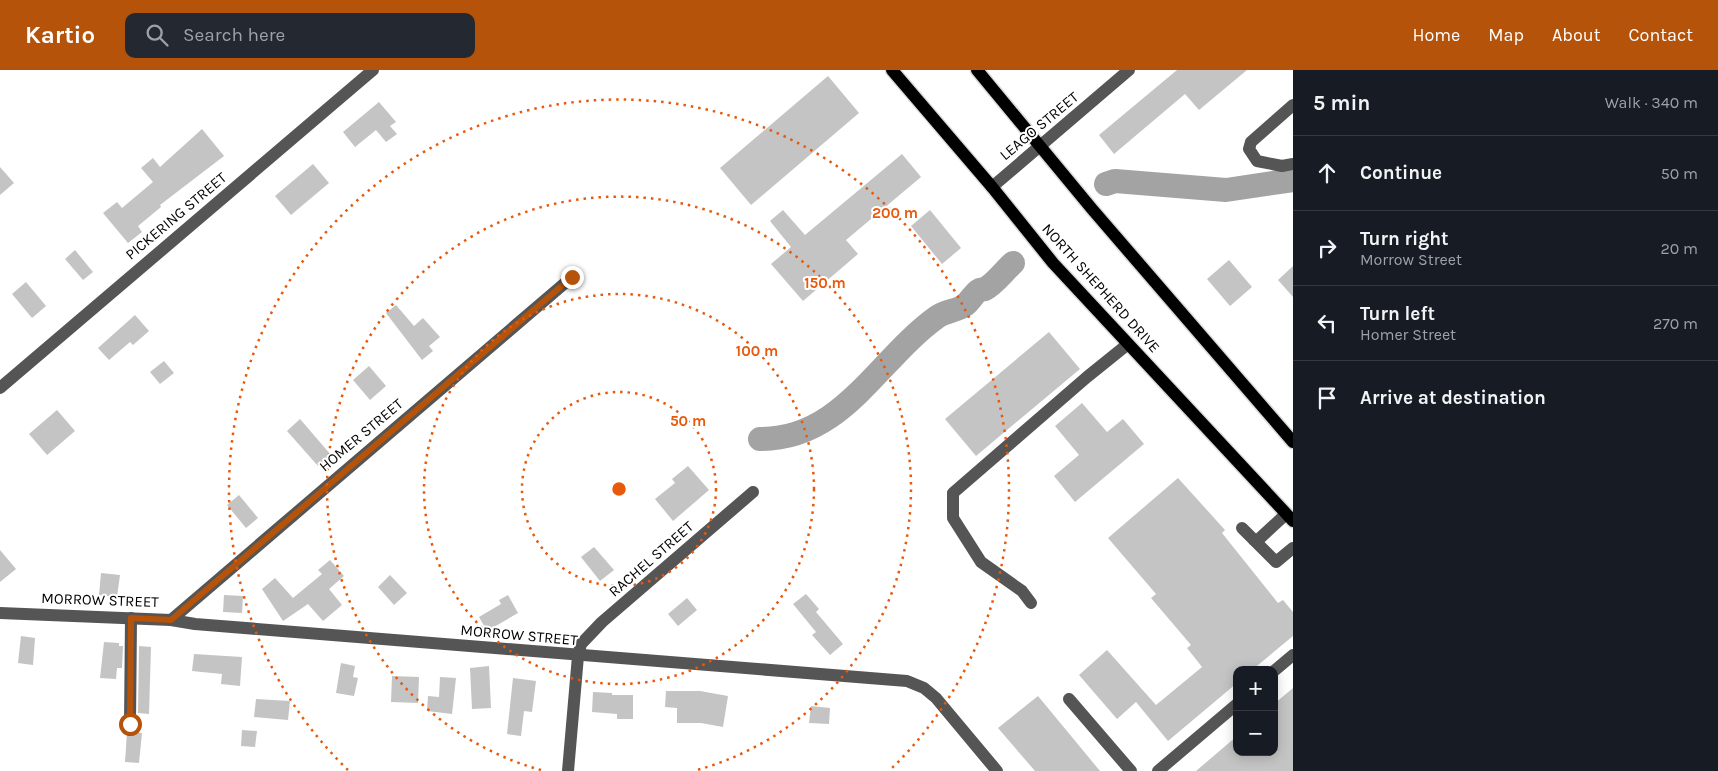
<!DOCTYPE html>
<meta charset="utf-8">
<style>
:root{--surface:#171b24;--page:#242831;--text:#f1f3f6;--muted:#9ea1a6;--line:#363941;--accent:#b45309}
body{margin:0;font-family:Karla,sans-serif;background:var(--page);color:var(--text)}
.controls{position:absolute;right:15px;bottom:15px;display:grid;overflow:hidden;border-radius:10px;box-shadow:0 2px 12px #0003}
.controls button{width:45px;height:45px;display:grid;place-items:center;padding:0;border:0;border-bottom:1px solid var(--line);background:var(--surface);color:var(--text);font:25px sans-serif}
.stop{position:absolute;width:15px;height:15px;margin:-11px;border:4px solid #b45309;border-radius:50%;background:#fff}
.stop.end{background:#b45309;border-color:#fff;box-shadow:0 1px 5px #0008}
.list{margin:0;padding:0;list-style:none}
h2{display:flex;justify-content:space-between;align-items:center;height:65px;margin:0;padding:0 20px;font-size:21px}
h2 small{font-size:16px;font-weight:400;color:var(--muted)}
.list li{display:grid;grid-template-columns:32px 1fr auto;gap:15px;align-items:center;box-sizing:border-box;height:75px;padding:0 20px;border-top:1px solid var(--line)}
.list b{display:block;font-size:19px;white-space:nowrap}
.list p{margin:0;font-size:16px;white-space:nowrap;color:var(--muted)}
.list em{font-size:16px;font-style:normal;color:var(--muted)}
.icon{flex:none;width:28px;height:28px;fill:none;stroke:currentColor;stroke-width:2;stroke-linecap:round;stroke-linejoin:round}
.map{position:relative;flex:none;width:1293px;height:701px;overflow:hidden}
header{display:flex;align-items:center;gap:30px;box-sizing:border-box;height:70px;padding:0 25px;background:var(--accent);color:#fff}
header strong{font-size:24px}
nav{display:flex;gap:28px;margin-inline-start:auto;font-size:18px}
.search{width:350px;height:45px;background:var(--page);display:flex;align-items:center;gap:12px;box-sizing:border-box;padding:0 18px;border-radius:10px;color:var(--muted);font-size:19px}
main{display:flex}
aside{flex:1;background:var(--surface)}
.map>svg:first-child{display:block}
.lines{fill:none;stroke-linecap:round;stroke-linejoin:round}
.river{stroke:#a3a3a3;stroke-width:24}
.building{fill:#c4c4c4}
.major-casing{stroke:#dbdbdb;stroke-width:15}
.minor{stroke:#555;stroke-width:12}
.major{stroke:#000;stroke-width:12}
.route{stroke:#b45309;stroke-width:6}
.ring{fill:none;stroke:#e8590c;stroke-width:2.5;stroke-dasharray:2.5 5}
.labels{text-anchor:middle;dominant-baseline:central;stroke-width:4;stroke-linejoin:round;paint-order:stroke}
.street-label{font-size:15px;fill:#000;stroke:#fff}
.centre{fill:#e8590c;stroke:#fff;stroke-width:2.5}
.ring-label{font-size:15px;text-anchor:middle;font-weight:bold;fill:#e8590c;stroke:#fff;stroke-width:4;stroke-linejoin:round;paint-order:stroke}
</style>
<header>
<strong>Kartio</strong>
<div class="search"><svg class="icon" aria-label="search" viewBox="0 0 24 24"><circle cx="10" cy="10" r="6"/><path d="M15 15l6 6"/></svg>Search here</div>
<nav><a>Home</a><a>Map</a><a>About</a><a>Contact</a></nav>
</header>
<main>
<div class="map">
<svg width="1293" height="701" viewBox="0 0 1293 701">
<rect width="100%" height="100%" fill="#fff"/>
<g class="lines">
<g class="river">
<path d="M 1106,114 L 1115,111 L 1226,120 L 1293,110"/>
<path d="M 760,369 C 842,370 877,290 937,247 C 945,241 957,241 965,235 C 970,231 973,225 978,221 C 981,219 981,220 985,219 C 995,214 1005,200 1013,193"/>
</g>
</g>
<g class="building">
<path d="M 1177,0 L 1247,0 L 1199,40 L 1185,24 L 1114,84 L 1099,65 Z"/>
<path d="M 828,6 L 859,43 L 751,135 L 720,98 Z"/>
<path d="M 379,32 L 396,52 L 390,56 L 397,64 L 386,72 L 376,60 L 355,77 L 343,62 Z"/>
<path d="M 202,59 L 224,86 L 160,135 L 161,137 L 138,156 L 142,162 L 128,173 L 103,143 L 117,132 L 122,138 L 153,112 L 141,98 L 153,88 L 160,97 Z"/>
<path d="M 902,84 L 921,107 L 846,170 L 858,184 L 803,231 L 771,194 L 791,177 L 770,151 L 783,140 L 805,165 Z"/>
<path d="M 313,94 L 329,113 L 291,145 L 275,126 Z"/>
<path d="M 0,97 L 14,113 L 0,125 Z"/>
<path d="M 930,140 L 961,178 L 942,194 L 911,156 Z"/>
<path d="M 75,180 L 93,202 L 83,210 L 65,189 Z"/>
<path d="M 1229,190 L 1252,217 L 1230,236 L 1207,209 Z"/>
<path d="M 1293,196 L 1293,227 L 1278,210 Z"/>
<path d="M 26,212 L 46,236 L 32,248 L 12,224 Z"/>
<path d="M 396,235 L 414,256 L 423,248 L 440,267 L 429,276 L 433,281 L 422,290 L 386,243 Z"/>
<path d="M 135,245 L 149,261 L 133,275 L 130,272 L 109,290 L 98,278 Z"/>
<path d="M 1049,262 L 1080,299 L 976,386 L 945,349 Z"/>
<path d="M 164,291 L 174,303 L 160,314 L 150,302 Z"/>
<path d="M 369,296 L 386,316 L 370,330 L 353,310 Z"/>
<path d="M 1082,333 L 1107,362 L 1123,349 L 1144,374 L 1075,432 L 1054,406 L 1079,385 L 1055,356 Z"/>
<path d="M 57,340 L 75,361 L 47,385 L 29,364 Z"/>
<path d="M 300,349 L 331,385 L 318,396 L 287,361 Z"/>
<path d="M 688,396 L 709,420 L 673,451 L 655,429 L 675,413 L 672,409 Z"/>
<path d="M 1178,408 L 1225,460 L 1222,463 L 1278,533 L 1283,530 L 1293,542 L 1293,566 L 1252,600 L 1237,600 L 1237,613 L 1168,671 L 1136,632 L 1117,649 L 1079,605 L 1107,580 L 1156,635 L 1202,597 L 1187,578 L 1191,575 L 1151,528 L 1156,524 L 1108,468 Z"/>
<path d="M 239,425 L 258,448 L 246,458 L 227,435 Z"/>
<path d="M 594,477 L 614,500 L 600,511 L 581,487 Z"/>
<path d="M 0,480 L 16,499 L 0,512 Z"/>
<path d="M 330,490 L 344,506 L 329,519 L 342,535 L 323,551 L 308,534 L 283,551 L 262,519 L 275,508 L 293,528 L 322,504 L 318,500 Z"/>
<path d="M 101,503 L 120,505 L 117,527 L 99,525 Z"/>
<path d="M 390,505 L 407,523 L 394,535 L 378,517 Z"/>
<path d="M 806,524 L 819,539 L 816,542 L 843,574 L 830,585 L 812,565 L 816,562 L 793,534 Z"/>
<path d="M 224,525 L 243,526 L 242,543 L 223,542 Z"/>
<path d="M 508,525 L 518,543 L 487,561 L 479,547 L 501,534 L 499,530 Z"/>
<path d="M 687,528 L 697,540 L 678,556 L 668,544 Z"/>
<path d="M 21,566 L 35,568 L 33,595 L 18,593 Z"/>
<path d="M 104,572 L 119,573 L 119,576 L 123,576 L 122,598 L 117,598 L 116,609 L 100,608 Z"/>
<path d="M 139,576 L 151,577 L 149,644 L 138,643 Z"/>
<path d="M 194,584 L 242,587 L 240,616 L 221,614 L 222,604 L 192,601 Z"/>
<path d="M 341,593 L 355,596 L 353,607 L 358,608 L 354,626 L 336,623 Z"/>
<path d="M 489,596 L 491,638 L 472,639 L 470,598 Z"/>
<path d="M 392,606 L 419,607 L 418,633 L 391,632 Z"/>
<path d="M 440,607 L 456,608 L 452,644 L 427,641 L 428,626 L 439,627 Z"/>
<path d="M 513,608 L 536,611 L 532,642 L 524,641 L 521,666 L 507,664 Z"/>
<path d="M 1293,618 L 1293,701 L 1196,701 L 1237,666 L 1237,682 L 1274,682 L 1274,634 Z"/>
<path d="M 666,621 L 700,621 L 728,626 L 723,657 L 701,653 L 677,653 L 677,638 L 665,637 Z"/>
<path d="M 593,622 L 612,623 L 612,625 L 633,625 L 633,649 L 617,649 L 617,644 L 592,642 Z"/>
<path d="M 1038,626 L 1100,701 L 1035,701 L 998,658 Z"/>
<path d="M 256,629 L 290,631 L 288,650 L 254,647 Z"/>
<path d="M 811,636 L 830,638 L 829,654 L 809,653 Z"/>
<path d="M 242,660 L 257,661 L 255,677 L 241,676 Z"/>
<path d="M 127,662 L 142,663 L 139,693 L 125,692 Z"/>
</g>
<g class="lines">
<defs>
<g id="major">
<path d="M 892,0 L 992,117 L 1053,193 L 1293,451"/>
<path d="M 977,0 L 1092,139 L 1293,372"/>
</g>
</defs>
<use href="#major" class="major-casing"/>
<g class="minor">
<path d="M 1293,35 L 1251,72 L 1249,79 L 1257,91 L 1282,96 L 1293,94"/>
<path d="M 992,117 L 1129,0"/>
<path d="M 0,318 L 373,0"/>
<path d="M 1242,458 L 1254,470 L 1259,469 L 1286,444"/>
<path d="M 1254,470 L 1276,492 L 1293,478"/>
<path d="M 1031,533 L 1022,521 L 981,492 L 953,448 L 953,423 L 1087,307 L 1128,274"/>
<path d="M 0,543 L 171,550 L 195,554 L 907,611 L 924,618 L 936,628 L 997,701"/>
<path d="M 171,550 L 572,207"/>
<path d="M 1274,601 L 1293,585"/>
<path d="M 1069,629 L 1131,701"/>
<path d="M 130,654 L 131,548"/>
<path d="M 568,701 L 578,586 L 581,574 L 602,552 L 753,422"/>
<path d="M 1158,701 L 1237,634"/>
</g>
<use href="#major" class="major"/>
</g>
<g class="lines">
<path class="route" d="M 130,654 L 131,548 L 171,550 L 572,207"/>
</g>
<g class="ring">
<circle cx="619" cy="419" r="97"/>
<circle cx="619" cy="419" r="195"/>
<path d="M541 700A292 292 0 1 1 697 700"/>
<path d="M348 700A390 390 0 1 1 890 700"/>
</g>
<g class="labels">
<g class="street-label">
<text transform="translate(1039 56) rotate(-40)">LEAGO STREET</text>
<text transform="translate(176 146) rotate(-40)">PICKERING STREET</text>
<text transform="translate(1101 218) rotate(48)">NORTH SHEPHERD DRIVE</text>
<text transform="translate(361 365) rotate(-40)">HOMER STREET</text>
<text transform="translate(651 489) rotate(-41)">RACHEL STREET</text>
<text transform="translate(100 530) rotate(2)">MORROW STREET</text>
<text transform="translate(519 565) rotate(5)">MORROW STREET</text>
</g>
</g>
<circle cx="619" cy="419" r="8" class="centre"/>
<g class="ring-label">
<text x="895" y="148">200 m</text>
<text x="825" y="218">150 m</text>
<text x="757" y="286">100 m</text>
<text x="688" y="356">50 m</text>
</g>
</svg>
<div class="controls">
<button>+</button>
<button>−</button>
</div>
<div class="stop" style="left:130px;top:654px"></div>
<div class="stop end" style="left:572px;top:207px"></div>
</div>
<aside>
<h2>5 min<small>Walk · 340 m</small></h2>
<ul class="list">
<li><svg class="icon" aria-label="ahead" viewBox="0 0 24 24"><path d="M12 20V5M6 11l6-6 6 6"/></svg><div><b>Continue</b></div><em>50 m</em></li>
<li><svg class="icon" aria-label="right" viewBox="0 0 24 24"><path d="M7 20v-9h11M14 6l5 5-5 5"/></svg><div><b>Turn right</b><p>Morrow Street</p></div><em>20 m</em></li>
<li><svg class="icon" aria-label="left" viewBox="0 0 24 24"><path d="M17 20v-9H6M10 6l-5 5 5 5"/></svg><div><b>Turn left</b><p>Homer Street</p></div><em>270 m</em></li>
<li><svg class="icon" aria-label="arrive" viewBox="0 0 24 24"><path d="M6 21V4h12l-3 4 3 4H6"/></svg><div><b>Arrive at destination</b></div></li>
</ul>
</aside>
</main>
